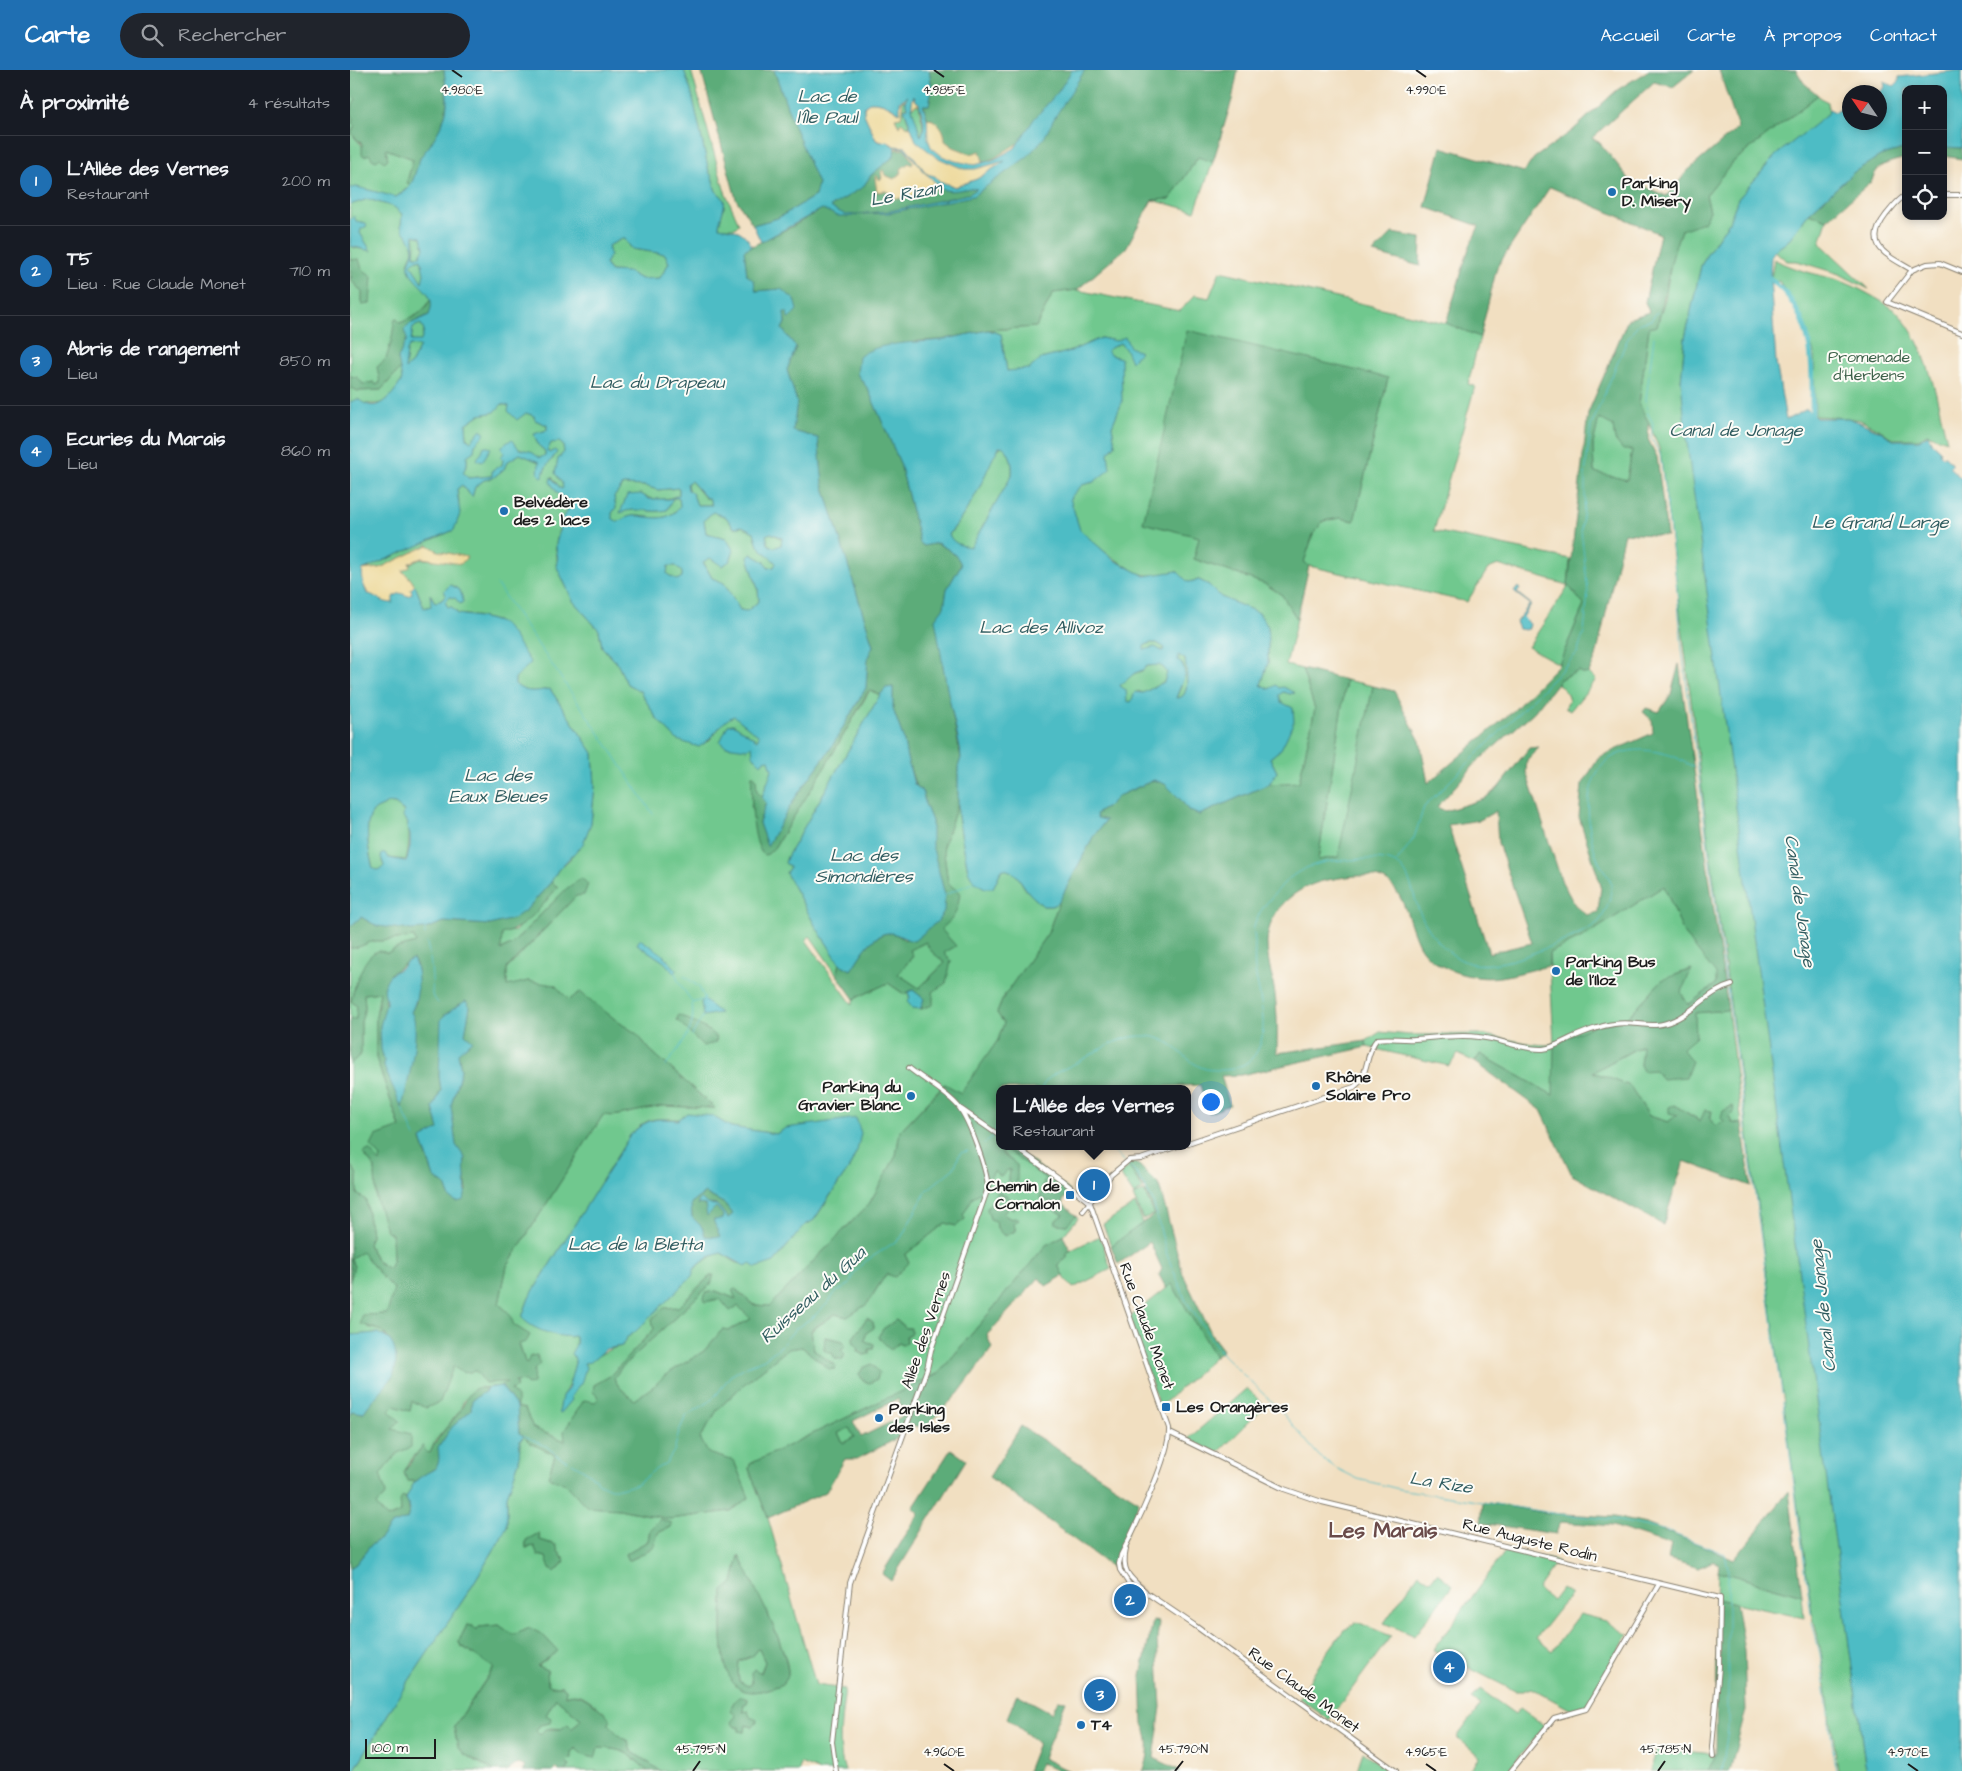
<!DOCTYPE html>
<html lang="fr">
<meta charset="utf-8">
<style>
:root{--surface:#171b24;--page:#20242c;--text:#f1f3f6;--muted:#9ea1a6;--line:#363941;--accent:#1f6fb2}
body{margin:0;font-family:"Architects Daughter",sans-serif;background:var(--page);color:var(--text)}
.controls{position:absolute;right:15px;top:15px;display:grid;overflow:hidden;border-radius:10px;box-shadow:0 2px 8px #0003}
.controls button{width:45px;height:45px;display:grid;place-items:center;padding:0;border:0;border-bottom:1px solid var(--line);background:var(--surface);color:var(--text);font:25px sans-serif}
.compass{position:absolute;left:1492px;top:15px;width:45px;height:45px;border-radius:50%;background:var(--surface);box-shadow:0 2px 8px #0003;rotate:305deg}
.scale{position:absolute;left:15px;bottom:12px;width:71px;box-sizing:border-box;padding-left:5px;border:2px solid #1c1c1c;border-top:0;font-size:14px;line-height:18px;white-space:nowrap;color:#1c1c1c;-webkit-text-stroke:4px #fdfcf7;paint-order:stroke}
.you{position:absolute;left:860px;top:1031px;width:18px;height:18px;margin:-12px;border:4px solid #fff;border-radius:50%;background:#1a73e8;box-shadow:0 0 0 8px #1a73e833}
.badge{display:grid;place-items:center;width:32px;height:32px;border-radius:50%;background:var(--accent);color:#fff;font-size:16px;font-weight:700}
.pin{position:absolute;translate:-50% -50%;border:2px solid #fff;box-shadow:0 1px 5px #0006}
.popup{position:absolute;left:646px;top:1015px;width:195px;height:65px;box-sizing:border-box;display:grid;place-content:center;border-radius:10px;background:var(--surface);filter:drop-shadow(0 1px 4px #0005);font-size:16px;white-space:nowrap;color:var(--muted)}
.popup b{font-size:19px;color:var(--text)}
.popup::after{content:'';position:absolute;left:50%;top:100%;margin-left:-10px;border:10px solid transparent;border-top-color:var(--surface)}
.list{margin:0;padding:0;list-style:none}
h2{display:flex;justify-content:space-between;align-items:center;height:65px;margin:0;padding:0 20px;font-size:21px}
h2 small{font-size:16px;font-weight:400;color:var(--muted)}
.list li{display:grid;grid-template-columns:32px 1fr auto;gap:15px;align-items:center;box-sizing:border-box;height:90px;padding:0 20px;border-top:1px solid var(--line)}
.list b{display:block;font-size:19px;white-space:nowrap}
.list p{margin:0;font-size:16px;white-space:nowrap;color:var(--muted)}
.list em{font-size:16px;font-style:normal;color:var(--muted)}
.icon{flex:none;width:28px;height:28px;fill:none;stroke:currentColor;stroke-width:2;stroke-linecap:round;stroke-linejoin:round}
.map{position:relative;flex:none;width:1612px;height:1701px;overflow:hidden}
header{display:flex;align-items:center;gap:30px;box-sizing:border-box;height:70px;padding:0 25px;background:var(--accent);color:#fff}
header strong{font-size:24px}
nav{display:flex;gap:28px;margin-inline-start:auto;font-size:18px}
.search{width:350px;height:45px;background:var(--page);display:flex;align-items:center;gap:12px;box-sizing:border-box;padding:0 18px;border-radius:28px;color:var(--muted);font-size:19px}
main{display:flex}
aside{flex:1;background:var(--surface)}
.map>svg:first-child{display:block}
.green{fill:#6fc88e;stroke:#467255;fill-rule:evenodd}
.forest{fill:#5bac79;stroke:#3c644a;fill-rule:evenodd}
.sand{fill:#eeda9e;stroke:#857b5d;fill-rule:evenodd}
.water{fill:#4ebcc5;stroke:#356c70;fill-rule:evenodd}
.lines{fill:none;stroke-linecap:round;stroke-linejoin:round}
.stream{stroke:#4ebcc5;stroke-width:1}
.canal{stroke:#4ebcc5;stroke-width:5}
.street-casing{stroke:#867e6e;stroke-width:6}
.street{stroke:#fff;stroke-width:4}
.ticks{fill:none;stroke:#1c1c1c;stroke-width:2}
.poi-dot{fill:#1f6fb2;stroke:#fdfcf7;stroke-width:2}
.labels{text-anchor:middle;dominant-baseline:central;stroke-width:4;stroke-linejoin:round;paint-order:stroke}
.poi-label{font-size:16px;font-weight:bold;fill:#1c1c1c;stroke:#fdfcf7;text-anchor:start}
.park-label{font-size:16px;fill:#3d614a;stroke:#fdfcf7}
.street-label{font-size:16px;fill:#1c1c1c;stroke:#fdfcf7}
.water-label{font-size:18px;font-style:italic;fill:#305c60;stroke:#fdfcf7}
.district-label{font-size:21px;font-weight:bold;fill:#6a4b4a;stroke:#fdfcf7}
.ticks-label{font-size:12px;text-anchor:middle;fill:#1c1c1c;stroke:#fdfcf7;stroke-width:4;stroke-linejoin:round;paint-order:stroke}
</style>
<header>
<strong>Carte</strong>
<div class="search"><svg class="icon" aria-label="search" viewBox="0 0 24 24"><circle cx="10" cy="10" r="6"/><path d="M15 15l6 6"/></svg>Rechercher</div>
<nav><a>Accueil</a><a>Carte</a><a>À propos</a><a>Contact</a></nav>
</header>
<main>
<aside>
<h2>À proximité<small>4 résultats</small></h2>
<ul class="list">
<li><span class="badge">1</span><div><b>L'Allée des Vernes</b><p>Restaurant</p></div><em>200 m</em></li>
<li><span class="badge">2</span><div><b>T5</b><p>Lieu · Rue Claude Monet</p></div><em>710 m</em></li>
<li><span class="badge">3</span><div><b>Abris de rangement</b><p>Lieu</p></div><em>850 m</em></li>
<li><span class="badge">4</span><div><b>Ecuries du Marais</b><p>Lieu</p></div><em>860 m</em></li>
</ul>
</aside>
<div class="map">
<svg width="1612" height="1701" viewBox="0 0 1612 1701">
<rect width="100%" height="100%" fill="#fdfcf7"/>
<filter id="ink" filterUnits="userSpaceOnUse"><feTurbulence type="fractalNoise" baseFrequency=".02" numOctaves="2"/><feDisplacementMap in="SourceGraphic" scale="10" xChannelSelector="R" yChannelSelector="G"/><feConvolveMatrix kernelMatrix="1 2 1 2 8 2 1 2 1" color-interpolation-filters="sRGB"/></filter>
<filter id="wash" filterUnits="userSpaceOnUse"><feTurbulence type="fractalNoise" baseFrequency=".0096" numOctaves="4" result="noise"/><feDisplacementMap in="SourceGraphic" scale="20" xChannelSelector="R" yChannelSelector="G"/><feGaussianBlur stdDeviation="1.12" result="paint"/><feColorMatrix in="noise" values="0 0 0 0 0 0 0 0 0 0 0 0 0 0 0 0 0 1.4 0 .05"/><feComposite in="paint" operator="in"/></filter>
<g filter="url(#wash)">
<rect width="100%" height="100%" fill="#f1dfc1"/>
<g class="green">
<path d="M 334,0 L 341,0 L 374,119 L 389,154 L 385,158 L 369,158 C 369,149 376,137 374,130 C 373,126 368,124 366,121 C 363,115 364,108 359,102 L 342,24 Z"/>
<path d="M 0,23 L 6,29 C 4,42 5,54 4,67 L 20,84 L 36,79 L 63,89 L 57,112 L 60,116 L 46,127 C 31,125 16,117 0,118 Z"/>
<path d="M 1468,25 L 1470,28 L 1478,32 L 1479,44 L 1426,85 L 1388,129 L 1379,152 L 1357,184 L 1351,196 L 1335,268 L 1331,311 L 1516,1701 L 1488,1701 L 1471,1582 L 1462,1543 L 1357,760 L 1310,381 L 1299,353 L 1289,334 L 1299,257 L 1307,256 L 1315,229 L 1323,182 L 1331,160 L 1360,141 L 1356,125 L 1383,92 Z"/>
<path d="M 555,30 L 558,38 L 554,39 L 560,56 L 549,57 L 545,48 L 551,45 L 552,31 Z"/>
<path d="M 566,34 L 570,36 C 569,47 577,54 571,66 C 566,57 564,48 561,38 Z"/>
<path d="M 848,87 L 863,92 L 845,141 L 802,130 L 820,129 Z"/>
<path d="M 18,129 L 44,137 L 52,144 L 51,156 L 61,169 L 63,181 L 58,193 L 81,228 C 74,243 64,247 50,253 L 46,248 L 41,273 L 30,313 L 26,315 L 23,312 L 13,314 L 0,306 L 0,203 L 3,201 L 1,210 L 12,222 L 12,234 L 20,234 L 9,190 L 0,190 L 0,168 L 4,178 L 20,180 L 10,163 L 11,159 L 17,155 L 15,153 L 0,150 L 0,135 Z"/>
<path d="M 1459,143 L 1477,150 L 1470,173 L 1519,219 L 1489,204 L 1447,191 L 1437,191 L 1424,181 L 1437,172 Z"/>
<path d="M 64,165 L 71,167 L 74,178 L 70,186 L 64,186 L 65,174 Z"/>
<path d="M 274,168 L 282,179 L 315,184 L 319,193 L 310,208 L 291,209 L 278,202 L 261,201 L 255,194 L 260,185 L 258,176 Z"/>
<path d="M 71,189 L 75,204 L 72,213 L 61,195 L 65,191 Z"/>
<path d="M 1424,189 C 1449,204 1478,204 1503,216 C 1512,220 1539,235 1546,241 C 1579,276 1586,327 1597,371 L 1577,364 L 1569,369 L 1543,369 L 1532,361 L 1510,350 L 1498,348 L 1465,346 L 1464,283 L 1450,244 L 1429,211 L 1425,212 L 1421,208 Z"/>
<path d="M 870,201 L 1096,253 L 1130,267 L 1118,314 L 1125,316 L 1084,461 L 1220,489 L 1218,515 L 1234,535 L 1209,594 L 1178,577 L 1217,518 L 1217,515 L 1148,495 L 1138,499 L 1117,532 L 959,496 L 954,492 L 963,465 L 973,451 L 990,448 L 1004,451 L 1038,308 L 849,467 L 844,489 L 915,514 L 932,525 L 947,549 L 936,595 L 952,599 L 965,639 L 949,712 L 919,714 L 927,702 L 920,688 L 931,679 L 931,631 L 929,625 L 933,621 L 940,624 L 926,616 L 919,619 L 911,615 L 918,593 L 918,557 L 909,543 L 871,527 L 859,515 L 849,510 L 838,512 L 827,501 C 817,503 806,506 797,505 C 784,505 738,471 730,460 C 724,452 722,438 720,428 L 732,415 L 744,412 L 758,383 L 765,375 L 762,356 L 772,332 L 757,280 L 770,273 L 776,280 L 780,277 L 766,271 L 751,268 L 721,281 L 691,289 L 679,300 L 657,301 L 651,264 L 638,260 L 686,257 L 703,223 L 727,220 L 830,241 L 845,225 L 859,228 Z"/>
<path d="M 71,253 L 74,261 L 71,272 L 61,271 L 63,257 Z"/>
<path d="M 60,274 L 70,276 L 62,293 L 55,299 L 57,281 Z"/>
<path d="M 51,298 L 52,310 C 34,339 31,335 0,332 L 0,317 L 8,321 L 31,320 Z"/>
<path d="M 151,334 L 159,336 L 184,346 L 185,350 L 197,355 L 197,360 L 191,362 L 188,375 L 195,381 L 195,385 L 190,388 C 177,380 169,380 154,383 L 152,396 L 142,406 L 118,408 L 113,402 L 117,395 L 117,385 L 124,381 L 125,374 L 135,364 L 121,371 L 117,368 L 116,354 L 129,345 L 145,342 Z"/>
<path d="M 1249,347 L 1263,356 L 1265,370 L 1282,380 L 1277,410 L 1244,403 L 1243,374 Z"/>
<path d="M 209,371 L 213,375 L 214,382 L 208,389 L 208,408 L 212,413 L 213,418 L 211,419 L 202,407 L 208,424 L 217,429 L 218,440 C 211,447 207,465 206,475 C 205,483 209,488 206,495 L 223,531 L 249,560 L 252,577 L 267,593 L 277,614 L 290,621 L 307,649 L 358,672 L 378,647 L 385,646 L 409,666 L 407,670 L 383,654 L 378,655 L 402,675 L 411,694 L 415,689 L 419,689 L 422,700 L 412,727 L 401,735 L 411,782 L 424,778 L 472,702 L 520,620 L 530,625 L 437,787 L 435,793 L 440,797 L 436,803 L 466,857 L 490,894 L 487,905 L 460,866 L 456,870 L 502,934 L 504,929 L 538,913 L 554,924 L 558,922 L 562,938 L 573,939 L 601,891 L 594,883 L 591,859 L 598,813 L 593,776 L 608,733 L 608,747 L 618,801 L 645,814 L 650,803 L 654,799 C 669,802 669,811 677,821 C 682,826 688,831 693,836 L 702,836 L 709,832 L 698,863 L 654,926 L 647,943 L 654,953 L 648,970 L 611,1024 L 594,1014 L 550,1061 L 546,1086 L 519,1134 L 420,1236 L 405,1235 L 384,1218 L 386,1229 L 366,1221 L 356,1223 L 388,1236 L 401,1249 L 380,1260 L 373,1259 L 354,1281 L 314,1306 L 304,1316 L 284,1330 L 269,1317 L 264,1308 L 271,1298 L 361,1214 L 360,1206 L 328,1237 L 302,1249 L 304,1259 L 260,1306 L 244,1315 L 249,1328 L 215,1371 L 183,1358 L 175,1339 L 167,1337 L 160,1320 L 165,1312 L 175,1311 L 177,1293 L 175,1292 L 159,1243 L 149,1234 L 157,1196 L 253,1045 L 263,1046 L 312,1036 L 365,1038 L 300,980 L 287,964 L 270,953 L 178,911 L 157,917 L 157,899 L 226,826 L 216,819 L 161,875 L 150,880 L 152,863 L 165,861 L 208,817 L 201,812 L 208,800 L 220,789 L 241,753 L 245,716 L 243,683 L 200,619 C 187,621 175,624 165,614 L 165,608 L 147,551 L 126,546 L 108,544 L 102,537 L 98,537 L 95,532 L 99,527 L 105,528 L 105,517 L 100,515 L 94,521 L 96,525 L 92,530 L 85,533 L 81,525 L 82,536 L 74,538 C 68,524 65,510 52,501 C 67,485 72,490 92,490 C 100,490 108,488 116,487 L 88,481 L 78,475 L 30,498 L 14,499 L 104,460 L 109,431 L 107,419 L 112,415 L 122,427 L 125,417 L 134,410 L 143,408 L 154,399 L 157,392 L 170,384 L 189,392 L 193,404 L 199,391 L 204,388 L 197,380 L 201,372 ZM 331,954 L 349,956 L 367,968 L 353,976 ZM 362,1046 L 381,1057 L 426,1064 L 436,1058 L 507,1081 L 499,1098 L 464,1150 L 454,1156 L 424,1192 L 400,1194 L 387,1193 L 371,1183 C 347,1187 303,1243 285,1262 L 276,1268 L 272,1276 C 256,1279 248,1287 234,1293 C 231,1305 229,1317 221,1327 L 212,1326 C 224,1311 227,1287 226,1268 L 225,1266 L 220,1267 L 184,1257 L 172,1247 L 179,1228 L 281,1064 C 300,1046 302,1049 326,1049 C 338,1050 350,1047 362,1046 Z"/>
<path d="M 652,376 C 661,382 663,395 662,405 L 621,478 C 611,476 603,474 599,465 C 610,451 621,434 629,418 C 636,405 639,384 652,376 Z"/>
<path d="M 341,411 L 355,428 L 359,428 L 362,435 L 347,435 L 343,424 L 338,420 L 337,413 Z"/>
<path d="M 273,415 L 295,416 L 308,420 L 329,418 L 329,425 C 316,430 303,432 291,424 L 270,442 C 286,436 300,444 317,440 L 323,428 L 329,428 L 330,436 C 318,453 303,447 287,446 C 280,445 273,449 268,452 L 261,448 L 262,443 L 266,438 L 264,427 Z"/>
<path d="M 363,442 L 376,447 L 384,458 L 392,456 L 404,462 L 408,476 L 427,493 L 424,497 L 418,498 L 415,492 L 401,484 L 398,487 L 408,519 L 409,531 L 397,541 L 390,540 L 374,513 L 362,508 L 353,491 L 360,488 L 376,468 L 356,463 L 354,450 Z"/>
<path d="M 421,463 L 432,469 L 431,475 L 424,478 L 418,474 L 416,464 Z"/>
<path d="M 318,495 L 326,496 L 332,502 L 332,507 L 327,510 L 317,504 Z"/>
<path d="M 800,573 L 807,573 L 815,578 L 814,580 L 794,580 L 793,579 L 794,576 Z"/>
<path d="M 828,584 L 835,589 C 836,601 842,627 826,629 L 835,605 L 827,587 Z"/>
<path d="M 809,595 L 815,598 L 817,604 L 814,612 L 793,623 L 788,621 L 781,632 L 777,631 L 770,616 L 771,614 L 783,604 L 792,601 L 797,596 Z"/>
<path d="M 1229,601 L 1234,604 L 1239,603 L 1246,610 L 1220,641 L 1215,638 L 1219,631 L 1216,622 L 1207,613 L 1210,609 Z"/>
<path d="M 996,610 L 1023,616 L 989,787 L 968,790 Z"/>
<path d="M 37,733 C 63,732 61,773 56,790 L 39,788 L 35,783 L 32,791 L 34,796 L 31,799 L 26,800 L 23,798 C 19,784 13,753 23,742 C 27,737 32,738 37,733 Z"/>
<path d="M 1314,816 L 1334,864 L 1367,904 L 1366,914 L 1338,935 L 1330,922 L 1341,899 L 1312,910 L 1276,949 L 1243,956 L 1203,1025 L 1130,984 L 1125,992 L 1108,984 L 1099,996 L 1017,977 L 1016,971 L 1030,962 L 1059,965 L 1129,964 L 1183,974 L 1197,975 L 1204,973 L 1199,883 L 1238,864 Z"/>
<path d="M 64,867 L 66,873 L 47,878 L 37,883 L 29,881 L 6,912 L 1,931 L 7,936 L 6,949 L 0,949 L 0,878 C 11,879 20,869 31,871 Z"/>
<path d="M 576,872 L 580,880 L 595,893 L 569,918 L 548,904 L 563,886 L 560,880 Z"/>
<path d="M 30,922 L 26,947 L 26,988 L 50,1058 L 31,1087 L 30,1093 L 13,1083 L 25,1098 L 26,1128 L 42,1164 L 43,1189 L 39,1199 L 28,1192 L 18,1174 L 21,1165 L 16,1130 L 7,1124 L 7,1105 L 3,1097 L 0,1097 L 0,994 L 11,984 L 11,951 L 15,937 L 14,924 Z"/>
<path d="M 1378,940 L 1392,1054 L 1382,1053 L 1379,1047 L 1384,1042 L 1383,1036 L 1374,1052 L 1365,1056 L 1360,1049 L 1362,1042 L 1351,1051 L 1324,1035 L 1327,1045 L 1318,1052 L 1299,1046 L 1280,1016 L 1243,1002 L 1293,975 L 1290,995 L 1332,979 L 1344,943 Z"/>
<path d="M 654,1078 L 696,1108 L 690,1128 L 703,1133 L 706,1142 L 715,1144 L 706,1150 L 706,1153 L 717,1155 L 726,1146 L 728,1148 L 713,1166 L 696,1175 L 589,1303 L 400,1394 L 399,1399 L 418,1448 L 466,1615 L 495,1619 C 492,1646 486,1675 495,1701 L 470,1701 L 450,1693 L 449,1701 L 311,1701 L 281,1681 L 278,1671 L 272,1668 L 259,1655 L 260,1648 C 247,1637 232,1618 215,1626 L 216,1619 L 212,1616 L 201,1616 L 198,1614 L 197,1600 L 187,1597 L 207,1581 L 193,1565 L 180,1558 L 163,1565 L 149,1555 L 129,1557 L 128,1560 L 125,1560 L 123,1556 L 117,1555 L 109,1571 L 110,1575 L 144,1597 L 104,1657 C 108,1688 120,1687 145,1701 L 4,1701 L 50,1624 L 115,1527 L 150,1470 L 157,1456 L 157,1426 L 169,1391 L 170,1371 L 174,1366 L 179,1372 L 205,1385 L 198,1407 L 216,1413 L 237,1437 L 269,1439 L 320,1449 L 381,1441 L 399,1428 L 384,1391 L 357,1383 L 350,1368 L 368,1339 L 394,1314 L 438,1279 L 452,1277 L 479,1299 L 485,1299 L 486,1296 L 464,1280 L 461,1261 L 485,1244 L 497,1247 L 517,1234 L 537,1203 L 545,1207 L 559,1193 L 555,1185 L 595,1153 L 606,1156 L 615,1149 L 613,1145 L 623,1127 L 634,1120 L 644,1100 L 651,1107 L 656,1100 L 660,1099 L 658,1120 L 666,1118 L 667,1095 L 652,1083 ZM 647,1122 L 658,1126 L 660,1130 L 665,1133 L 667,1136 L 663,1140 L 659,1132 L 656,1134 L 657,1139 L 653,1144 L 661,1149 L 665,1148 L 669,1150 L 664,1152 L 663,1155 L 665,1157 L 665,1161 L 655,1166 L 647,1158 L 646,1150 L 640,1148 L 637,1139 ZM 517,1248 L 523,1252 L 524,1257 L 516,1263 L 515,1271 L 524,1274 L 523,1279 L 519,1279 L 519,1284 L 514,1285 L 507,1281 L 508,1277 L 504,1273 L 503,1268 ZM 546,1250 L 556,1258 L 560,1258 L 561,1263 L 556,1266 L 557,1272 L 552,1275 L 549,1273 L 541,1280 L 528,1267 L 533,1259 ZM 476,1267 L 493,1271 L 495,1276 L 491,1280 L 495,1284 L 493,1288 L 485,1289 L 483,1284 L 474,1280 ZM 522,1294 L 529,1303 L 527,1309 L 519,1313 L 513,1310 L 509,1304 L 513,1298 ZM 310,1449 L 321,1453 L 320,1457 L 308,1463 L 304,1476 L 291,1485 L 278,1491 L 275,1484 L 298,1471 L 300,1459 ZM 189,1463 L 190,1470 L 206,1475 L 208,1481 L 215,1491 L 205,1502 L 200,1499 L 196,1487 L 188,1485 L 184,1476 L 176,1478 L 176,1471 ZM 389,1486 C 400,1510 440,1582 438,1604 C 438,1608 435,1611 433,1614 C 422,1618 407,1624 396,1621 C 365,1613 373,1546 373,1522 L 383,1513 ZM 391,1626 L 396,1627 L 398,1629 L 397,1633 L 394,1633 L 393,1642 L 398,1641 L 399,1647 L 407,1650 L 406,1654 L 403,1657 L 396,1655 L 395,1662 L 389,1661 L 389,1657 L 385,1657 L 382,1652 L 386,1646 L 381,1640 C 382,1634 385,1629 391,1626 Z"/>
<path d="M 779,1097 L 793,1119 L 784,1125 L 770,1104 Z"/>
<path d="M 794,1121 L 804,1144 L 793,1149 L 783,1126 Z"/>
<path d="M 785,1134 L 793,1153 L 761,1176 L 753,1154 Z"/>
<path d="M 750,1166 L 761,1199 L 723,1218 L 713,1206 L 708,1195 L 717,1188 L 717,1182 Z"/>
<path d="M 12,1181 L 32,1207 L 44,1219 L 37,1244 L 13,1245 L 18,1257 L 32,1261 L 36,1267 L 28,1263 L 0,1265 L 0,1188 Z"/>
<path d="M 822,1214 L 865,1287 L 810,1337 L 779,1248 Z"/>
<path d="M 103,1297 L 126,1301 L 158,1312 L 151,1316 L 130,1318 L 114,1330 L 109,1342 L 85,1371 L 80,1383 L 76,1382 L 73,1376 L 60,1391 L 54,1402 L 57,1411 L 65,1411 L 56,1428 L 53,1426 L 51,1442 L 36,1448 L 26,1435 L 36,1424 L 30,1404 L 48,1383 L 39,1341 L 44,1336 L 60,1341 L 62,1331 Z"/>
<path d="M 897,1318 L 915,1336 L 868,1383 L 838,1369 Z"/>
<path d="M 499,1357 L 504,1367 L 493,1373 L 488,1363 Z"/>
<path d="M 1157,1479 L 1207,1491 L 1188,1519 L 1202,1531 L 1212,1518 L 1221,1524 L 1186,1568 L 1202,1581 L 1230,1544 L 1256,1551 L 1278,1565 L 1237,1635 L 1230,1639 L 1223,1641 L 1181,1618 L 1173,1621 L 1165,1621 L 1083,1580 Z"/>
<path d="M 1368,1501 L 1452,1525 L 1454,1548 L 1367,1529 Z"/>
<path d="M 1069,1503 L 1080,1511 L 1087,1503 L 1103,1515 L 1064,1566 L 1034,1553 Z"/>
<path d="M 1007,1552 L 1041,1566 L 979,1650 L 949,1628 L 974,1587 L 993,1561 Z"/>
<path d="M 409,1579 L 415,1592 C 411,1601 408,1611 398,1616 L 389,1611 L 388,1603 L 389,1591 L 399,1588 L 406,1580 Z"/>
<path d="M 1130,1619 L 1165,1644 L 1170,1638 L 1195,1656 L 1157,1701 L 1119,1701 L 1130,1687 L 1107,1667 L 1131,1635 L 1122,1629 Z"/>
<path d="M 206,1628 L 231,1649 L 222,1659 L 200,1658 L 190,1665 L 186,1661 Z"/>
<path d="M 226,1678 L 245,1687 L 247,1678 C 274,1679 278,1682 297,1701 L 216,1701 L 220,1696 L 215,1691 L 222,1688 L 221,1682 Z"/>
<path d="M 1307,1679 L 1366,1684 L 1358,1701 L 1300,1701 Z"/>
<path d="M 1013,1682 L 1039,1701 L 1007,1701 Z"/>
</g>
<g class="forest">
<path d="M 0,0 L 94,0 C 97,31 101,43 83,71 C 79,77 75,81 71,87 C 66,96 67,107 60,116 L 57,112 L 63,89 L 36,79 L 38,89 L 34,92 L 30,87 L 26,91 L 22,89 L 19,84 L 15,86 L 12,85 L 12,74 L 1,63 L 5,55 L 2,53 L 3,48 L 1,46 L 3,34 L 6,29 L 0,23 Z"/>
<path d="M 351,0 L 424,0 L 444,56 L 469,114 L 465,126 L 428,148 L 403,155 L 386,129 Z"/>
<path d="M 579,0 L 888,0 L 882,30 L 863,92 L 848,87 L 820,129 L 802,130 L 776,178 L 727,220 L 703,223 L 686,257 L 638,260 L 591,270 L 568,271 L 507,304 L 518,319 L 550,393 L 570,473 L 574,476 L 586,473 C 596,478 608,484 611,495 L 597,519 L 594,537 L 593,596 L 611,688 L 608,697 L 608,733 L 593,776 L 598,813 L 610,823 C 607,842 606,847 591,859 L 606,876 L 594,883 L 601,891 L 596,913 L 583,922 L 583,935 L 570,939 L 574,929 L 563,920 L 554,924 L 538,913 L 504,929 L 487,905 L 490,894 L 501,900 C 510,886 525,858 545,864 C 548,865 552,868 555,870 L 595,825 L 581,775 L 582,751 L 575,734 L 573,722 L 565,714 L 557,688 L 553,667 L 543,639 L 543,617 L 536,618 L 530,625 L 519,620 L 472,702 L 424,778 L 418,784 L 414,785 C 401,774 401,722 402,705 L 406,708 L 407,721 L 416,732 L 409,753 L 417,775 L 445,728 L 481,678 L 516,618 L 518,587 L 523,576 L 473,414 L 468,368 L 443,361 L 447,332 L 437,300 L 446,277 L 432,259 L 435,253 L 434,242 L 437,242 L 440,248 L 431,219 L 406,221 L 397,205 L 394,180 L 443,156 L 472,139 L 480,137 L 513,117 L 521,105 L 544,86 L 545,79 L 555,79 L 563,92 L 562,96 L 559,93 L 551,99 L 552,102 L 544,109 L 535,105 L 529,110 L 527,122 L 585,113 L 643,89 L 633,92 L 603,77 L 594,71 L 582,49 L 577,48 L 573,35 L 579,35 L 582,18 ZM 576,872 L 580,880 L 595,893 L 569,918 L 548,904 L 563,886 L 560,880 Z"/>
<path d="M 1299,0 L 1344,0 L 1323,17 L 1304,12 L 1242,68 L 1250,73 L 1280,110 L 1316,126 L 1327,115 L 1335,103 L 1388,58 L 1369,0 L 1446,0 L 1454,13 L 1468,25 L 1383,92 L 1356,125 L 1360,141 L 1354,152 L 1331,160 C 1319,191 1316,224 1307,256 L 1299,258 L 1289,334 L 1299,353 L 1298,369 L 1307,387 L 1317,466 L 1274,463 L 1246,587 L 1239,603 L 1234,604 L 1229,601 L 1210,609 L 1184,642 L 1126,693 L 1087,737 L 1095,741 L 1134,729 L 1148,718 L 1179,678 L 1189,677 L 1177,690 L 1176,702 L 1212,812 L 1225,835 L 1237,845 L 1248,842 L 1251,816 L 1229,747 L 1232,715 L 1249,687 L 1303,663 L 1302,650 L 1293,642 L 1296,638 L 1309,642 L 1321,624 L 1329,594 L 1378,940 L 1345,943 L 1346,967 L 1332,979 L 1342,991 L 1336,1007 L 1312,1009 L 1305,1000 L 1293,1001 L 1290,995 L 1292,975 L 1243,1002 L 1280,1016 L 1299,1046 L 1318,1052 L 1327,1045 L 1319,1043 L 1319,1037 L 1324,1035 L 1350,1051 L 1355,1040 L 1362,1041 L 1360,1049 L 1365,1056 L 1374,1052 L 1371,1048 L 1373,1041 L 1383,1036 L 1384,1042 L 1379,1047 L 1382,1053 L 1392,1054 L 1401,1116 L 1334,1091 L 1313,1155 L 1222,1105 L 1191,1040 L 1125,992 L 1130,984 L 1203,1025 L 1204,973 L 1243,956 L 1276,949 L 1312,910 L 1342,899 L 1331,922 L 1338,935 L 1366,914 L 1366,904 L 1334,864 L 1314,816 L 1238,864 L 1199,883 L 1199,896 C 1183,899 1166,905 1150,907 C 1124,911 1083,900 1069,875 C 1059,856 1056,828 1040,814 C 1026,802 1001,806 984,809 C 950,813 918,837 917,873 C 917,893 925,914 926,934 C 928,950 927,967 927,983 L 1016,971 L 1017,977 L 891,1005 L 871,1006 L 880,1035 L 859,1043 L 850,1015 L 804,1017 L 798,1019 L 650,1019 L 650,1076 L 661,1076 L 706,1109 L 720,1121 L 712,1133 L 726,1146 L 717,1155 L 706,1154 L 706,1150 L 714,1144 L 706,1142 L 703,1133 L 690,1128 L 695,1108 L 654,1078 L 652,1084 L 667,1095 L 667,1118 L 658,1120 L 660,1099 L 656,1101 L 651,1107 L 644,1101 L 634,1120 L 623,1127 L 613,1145 L 615,1149 L 606,1156 L 595,1153 L 555,1185 L 559,1193 L 545,1207 L 536,1204 L 517,1234 L 497,1247 L 485,1244 L 461,1260 L 464,1280 L 486,1296 L 485,1299 L 479,1299 L 452,1277 L 438,1279 L 394,1314 L 368,1339 L 350,1368 L 358,1383 L 384,1391 L 399,1428 L 381,1441 L 320,1449 L 269,1439 L 237,1437 L 216,1414 L 198,1407 L 205,1385 L 179,1372 L 174,1366 L 169,1363 L 167,1337 L 151,1316 L 157,1312 L 135,1313 L 126,1301 L 114,1303 L 103,1297 L 90,1332 L 76,1338 L 62,1331 L 60,1341 L 44,1336 L 39,1341 L 50,1351 L 42,1359 L 61,1364 L 61,1377 L 48,1383 L 30,1404 L 36,1424 L 26,1435 L 37,1448 L 51,1442 L 50,1431 L 53,1426 C 60,1432 60,1440 57,1449 L 41,1455 L 30,1469 L 21,1475 L 6,1494 L 0,1498 L 0,1346 L 2,1341 L 13,1343 L 23,1329 L 42,1273 L 32,1261 L 11,1254 L 12,1245 L 37,1244 L 44,1219 L 32,1207 L 12,1182 L 1,1188 L 4,1196 L 0,1212 L 0,1097 L 3,1097 L 7,1105 L 7,1124 L 16,1130 L 21,1165 L 18,1175 L 28,1192 L 39,1199 L 43,1189 L 42,1164 L 36,1160 L 26,1128 L 25,1098 L 13,1083 L 19,1080 L 30,1092 L 31,1087 L 21,1076 L 26,1066 L 50,1057 L 26,988 L 26,947 L 30,922 L 14,924 L 15,937 L 11,952 L 11,984 L 0,994 L 0,949 L 6,949 L 7,936 L 1,931 C 4,919 14,882 29,881 C 32,881 35,882 37,883 L 47,878 L 66,873 L 64,867 L 31,871 C 20,869 11,879 0,878 L 0,857 L 11,847 L 27,856 L 75,859 L 94,852 L 140,855 L 176,840 L 201,812 L 208,817 C 191,836 178,857 152,864 L 151,880 L 161,875 L 216,819 L 231,808 L 238,814 L 234,825 L 226,826 L 157,898 L 157,916 L 178,911 L 205,915 L 219,930 L 230,922 L 270,953 L 287,964 L 300,980 L 365,1038 L 312,1036 L 263,1046 L 253,1045 L 157,1196 L 149,1234 L 159,1243 L 164,1255 L 180,1265 L 176,1272 L 169,1274 L 175,1292 L 177,1293 L 180,1286 L 187,1285 L 190,1294 L 184,1300 L 183,1314 L 177,1315 L 175,1311 L 165,1312 L 167,1317 L 161,1320 L 167,1328 L 167,1337 L 175,1339 L 183,1358 L 215,1371 L 214,1361 L 234,1330 L 245,1332 L 249,1328 L 243,1322 L 244,1315 L 260,1306 L 304,1259 L 302,1249 L 314,1238 L 328,1237 L 360,1206 L 364,1205 L 361,1214 L 271,1298 L 264,1308 L 269,1317 L 284,1330 L 304,1316 L 314,1306 L 354,1281 L 373,1259 L 380,1260 L 401,1249 L 388,1236 L 380,1241 L 370,1229 L 355,1232 L 354,1228 L 356,1223 L 366,1221 L 386,1229 L 382,1220 L 384,1218 L 404,1235 L 420,1236 L 519,1134 L 546,1086 L 550,1061 L 595,1014 L 611,1023 L 648,970 L 654,953 L 647,943 L 654,926 L 698,863 L 709,832 L 743,767 L 756,750 L 747,748 L 746,744 L 758,736 L 768,726 L 804,710 L 815,714 L 831,730 L 838,740 L 849,745 L 919,714 L 949,712 L 965,639 L 952,599 L 996,610 L 968,790 L 988,787 L 1023,616 L 1044,621 L 1070,671 L 1078,713 L 1163,641 L 1209,594 L 1234,535 L 1218,515 L 1238,343 L 1278,249 L 1299,242 L 1295,232 L 1310,164 L 1200,117 L 1147,197 L 1130,267 L 1096,253 L 1119,178 L 1129,156 L 1075,137 L 1091,77 L 1174,102 L 1184,88 L 1222,61 L 1267,20 ZM 1249,348 L 1263,356 L 1265,370 L 1273,380 L 1282,380 L 1277,410 L 1244,402 L 1243,374 ZM 1146,741 L 1148,773 L 1182,873 L 1139,883 L 1098,755 L 1130,750 ZM 63,889 L 67,896 L 66,932 L 34,997 L 34,990 L 30,970 L 30,956 L 36,939 L 35,933 L 41,903 C 51,898 54,892 63,889 ZM 109,934 L 120,937 L 115,964 L 108,983 L 111,1000 L 101,1036 L 106,1076 L 115,1088 L 114,1101 L 117,1120 L 100,1128 L 95,1115 L 84,1107 L 71,1070 L 89,1059 L 83,1038 L 91,1020 L 89,1006 L 95,944 L 102,941 Z"/>
<path d="M 1593,77 L 1612,78 L 1612,89 L 1593,86 Z"/>
<path d="M 1556,78 L 1556,88 C 1541,92 1526,94 1522,111 L 1477,150 L 1459,143 L 1504,102 L 1530,86 Z"/>
<path d="M 1042,163 L 1071,168 L 1070,196 L 1023,183 Z"/>
<path d="M 9,189 L 12,199 L 22,206 L 20,234 L 12,235 L 12,222 L 1,210 L 3,202 L 0,203 L 0,190 Z"/>
<path d="M 81,228 L 83,235 L 79,245 L 58,255 L 57,269 L 48,288 L 51,298 L 31,320 L 8,321 L 0,317 L 0,306 L 7,307 L 13,314 L 24,312 L 26,315 L 30,313 L 27,297 L 36,289 L 41,273 L 45,248 L 50,253 C 64,247 74,243 81,228 Z"/>
<path d="M 837,260 L 1038,308 L 1004,451 L 990,448 L 973,451 L 963,465 L 954,492 L 959,496 L 947,549 L 932,525 L 915,514 L 844,489 L 849,467 L 793,453 Z"/>
<path d="M 328,945 L 332,946 L 358,960 L 367,968 L 365,973 L 353,976 L 327,950 Z"/>
<path d="M 782,1092 L 789,1095 L 809,1115 L 833,1204 L 863,1267 L 873,1280 L 865,1287 L 822,1214 L 816,1218 L 809,1205 L 812,1199 L 800,1172 L 768,1194 L 761,1176 L 805,1144 L 795,1119 L 777,1095 Z"/>
<path d="M 647,1122 L 658,1126 L 660,1130 L 665,1133 L 667,1136 L 662,1140 L 659,1133 L 657,1134 L 657,1139 L 653,1144 L 661,1149 L 665,1148 L 669,1150 L 664,1152 L 663,1155 L 665,1157 L 665,1161 L 654,1166 L 647,1158 L 646,1151 L 640,1149 L 637,1139 Z"/>
<path d="M 355,1123 L 375,1134 L 383,1144 L 378,1148 L 367,1135 L 348,1134 L 355,1135 L 358,1140 L 366,1137 L 373,1145 L 370,1168 L 355,1166 L 352,1157 L 342,1147 L 341,1133 Z"/>
<path d="M 713,1166 L 721,1181 L 717,1182 L 717,1188 L 708,1195 L 713,1206 L 696,1216 L 689,1208 L 637,1265 L 642,1278 L 608,1324 L 581,1351 L 577,1358 L 553,1354 L 548,1368 L 507,1389 L 495,1389 L 476,1422 L 418,1448 L 399,1399 L 400,1394 L 589,1303 L 696,1175 ZM 548,1329 L 555,1345 L 511,1367 L 503,1351 ZM 499,1358 L 504,1367 L 493,1373 L 488,1363 Z"/>
<path d="M 517,1248 L 523,1252 L 524,1258 L 516,1263 L 515,1271 L 524,1274 L 523,1279 L 519,1279 L 519,1284 L 514,1285 L 507,1280 L 508,1277 L 504,1273 L 503,1268 Z"/>
<path d="M 546,1250 L 556,1258 L 561,1258 L 561,1263 L 556,1266 L 557,1272 L 552,1275 L 548,1273 L 541,1280 L 528,1267 L 533,1259 Z"/>
<path d="M 475,1267 L 493,1271 L 495,1276 L 491,1280 L 495,1284 L 493,1289 L 485,1289 L 483,1284 L 474,1280 Z"/>
<path d="M 522,1294 L 529,1303 L 527,1309 L 519,1313 L 513,1310 L 509,1304 L 513,1298 Z"/>
<path d="M 126,1318 L 137,1318 L 121,1340 L 102,1357 L 87,1397 L 65,1411 L 57,1411 L 54,1402 L 73,1375 L 76,1382 L 80,1383 C 87,1367 98,1357 108,1344 C 115,1334 116,1325 126,1318 Z"/>
<path d="M 671,1356 L 789,1431 L 763,1498 L 639,1407 Z"/>
<path d="M 601,1379 L 616,1390 L 541,1511 L 532,1504 L 569,1443 L 563,1438 Z"/>
<path d="M 1439,1421 L 1452,1525 L 1368,1501 L 1369,1494 L 1363,1491 L 1349,1498 L 1318,1489 L 1321,1475 L 1263,1456 L 1210,1452 L 1206,1464 L 1131,1453 L 1133,1432 L 1198,1443 L 1264,1447 L 1296,1454 L 1351,1475 L 1384,1490 Z"/>
<path d="M 310,1449 L 322,1453 L 320,1457 L 308,1463 L 304,1476 L 291,1485 L 278,1491 L 275,1484 L 298,1471 L 300,1459 Z"/>
<path d="M 189,1463 L 190,1470 L 206,1475 L 208,1481 L 215,1491 L 205,1502 L 200,1499 L 196,1487 L 188,1485 L 184,1476 L 176,1478 L 176,1470 Z"/>
<path d="M 389,1485 C 400,1509 439,1581 438,1604 C 438,1608 435,1611 433,1614 C 422,1618 407,1624 395,1621 C 365,1613 373,1546 373,1521 L 383,1513 ZM 409,1579 L 415,1592 L 411,1603 L 404,1599 L 401,1603 L 402,1614 L 398,1616 L 389,1611 L 388,1603 L 389,1591 L 404,1585 L 406,1580 Z"/>
<path d="M 1367,1529 L 1386,1533 L 1394,1580 L 1396,1640 L 1380,1701 L 1358,1701 L 1366,1684 Z"/>
<path d="M 803,1551 L 809,1552 L 807,1570 L 811,1637 L 804,1688 L 831,1701 L 793,1701 C 799,1691 801,1665 793,1655 L 791,1605 Z"/>
<path d="M 117,1555 L 123,1556 L 125,1560 L 127,1560 L 129,1557 L 149,1555 L 163,1565 L 180,1558 L 193,1565 L 208,1581 L 187,1596 L 197,1600 L 198,1614 L 201,1616 L 212,1616 L 216,1619 L 215,1626 C 232,1619 248,1638 260,1648 L 259,1655 L 272,1668 L 278,1671 L 281,1681 L 311,1701 L 297,1701 C 279,1682 274,1679 248,1678 L 245,1688 L 233,1685 L 225,1678 L 221,1682 L 222,1688 L 216,1691 L 220,1696 L 216,1701 L 209,1701 L 206,1698 L 204,1701 L 172,1701 L 175,1697 L 168,1693 L 158,1701 L 145,1701 L 114,1684 L 108,1677 L 104,1657 L 144,1598 L 110,1575 L 109,1571 ZM 206,1628 L 231,1649 L 222,1659 L 218,1654 L 211,1659 L 195,1659 L 190,1665 L 186,1661 L 190,1655 L 200,1653 L 201,1648 L 196,1645 Z"/>
<path d="M 667,1624 L 702,1643 L 708,1630 L 716,1631 L 693,1688 L 719,1701 L 708,1701 L 691,1693 L 687,1701 L 677,1701 L 688,1673 L 657,1648 Z"/>
<path d="M 391,1626 L 398,1629 L 397,1633 L 394,1634 L 393,1642 L 398,1641 L 400,1647 L 407,1650 L 406,1654 L 403,1657 L 396,1655 L 395,1662 L 389,1661 L 389,1657 L 385,1657 L 381,1652 L 386,1646 L 381,1640 C 382,1634 385,1629 391,1626 Z"/>
</g>
<g class="sand">
<path d="M 562,23 L 566,31 L 573,35 L 577,48 C 588,51 595,59 595,71 L 603,77 L 621,84 L 630,81 L 633,92 L 643,89 L 668,73 L 657,90 L 627,109 L 605,117 L 589,111 L 585,113 L 587,118 L 578,122 L 547,129 L 536,121 L 527,122 L 525,108 L 527,105 L 529,110 L 532,108 L 531,102 L 533,100 L 535,105 L 544,109 L 552,102 L 551,99 L 559,93 L 562,95 L 563,92 L 555,79 L 545,79 L 542,74 L 526,70 L 514,44 L 514,38 L 519,32 C 532,31 539,36 549,43 L 550,31 ZM 555,30 L 557,37 L 554,39 L 560,56 L 558,57 L 551,52 L 549,57 L 545,48 L 551,47 L 553,38 L 552,31 ZM 567,34 L 570,36 C 569,47 577,54 571,66 C 566,57 564,48 561,38 Z"/>
<path d="M 78,475 L 88,481 L 117,487 L 111,494 L 72,488 L 59,493 L 60,497 L 52,501 C 65,510 68,524 74,538 L 52,547 C 34,535 8,525 12,500 L 30,498 Z"/>
</g>
<g class="water">
<path d="M 94,0 L 334,0 L 342,24 L 359,102 C 364,108 363,115 366,121 C 368,124 373,126 374,130 C 376,137 369,149 369,157 C 386,160 393,159 402,176 L 394,180 L 397,205 L 404,211 L 406,221 L 431,219 L 444,229 L 447,240 L 440,248 L 438,248 L 437,242 L 434,242 L 435,253 L 432,259 L 446,277 L 437,300 L 447,332 L 443,361 L 468,368 L 473,414 L 523,576 L 518,587 L 516,618 L 481,678 L 445,728 L 417,776 L 409,753 L 416,733 L 412,727 L 422,700 L 419,690 L 415,689 L 411,694 L 403,686 L 402,676 L 397,679 L 375,676 L 370,672 L 378,655 L 383,654 L 407,670 L 409,666 L 384,646 C 371,650 363,670 349,677 L 327,670 L 307,649 L 290,621 L 277,614 L 267,593 L 252,577 L 249,560 L 223,531 L 206,495 C 209,489 207,485 206,478 C 205,470 212,461 209,453 L 218,440 L 217,429 L 208,424 L 200,412 L 201,407 L 211,419 L 213,418 L 212,413 L 205,403 L 208,389 L 214,382 L 213,375 L 209,372 L 201,373 L 197,381 L 199,383 L 205,380 L 207,382 C 202,391 193,396 193,408 L 188,404 L 189,392 L 170,384 L 157,392 L 154,399 L 143,408 L 134,410 L 125,417 L 122,427 L 112,415 L 107,419 L 110,444 L 104,460 L 12,500 L 13,513 L 17,524 C 26,524 29,533 43,533 L 43,527 L 50,523 L 58,526 L 62,524 L 61,519 L 65,515 L 74,538 L 81,536 L 80,524 L 85,533 L 92,530 L 96,525 L 94,521 L 100,515 C 110,518 112,523 113,532 L 110,534 L 105,528 L 99,527 L 95,532 L 98,537 L 102,537 L 108,544 C 120,546 146,548 155,556 C 165,566 172,581 181,593 L 165,608 L 165,614 C 176,624 186,621 200,619 L 243,683 L 245,716 L 241,753 L 233,774 L 208,800 L 201,812 L 176,840 L 163,849 L 140,855 L 94,852 L 75,859 L 61,860 L 27,856 L 11,847 L 0,857 L 0,332 L 8,329 C 28,346 42,326 52,310 L 48,288 L 57,269 L 54,260 L 58,255 L 79,245 C 88,222 68,219 60,202 C 56,193 62,189 63,180 C 63,169 52,163 51,156 C 51,153 52,148 52,144 L 44,137 L 18,129 L 0,135 L 0,118 L 7,117 L 46,127 C 67,114 62,108 70,89 C 73,82 80,77 83,70 C 101,41 98,33 94,0 ZM 64,165 L 71,167 L 74,178 L 70,186 L 64,186 ZM 274,168 L 282,179 L 315,184 L 319,193 L 310,208 L 291,209 L 278,202 L 260,201 L 255,194 L 260,185 L 258,176 ZM 71,189 L 74,204 L 72,212 L 61,195 L 65,191 ZM 71,254 L 74,261 L 71,271 L 61,271 L 63,257 ZM 60,275 L 70,276 L 62,293 L 55,299 L 57,281 ZM 152,334 L 159,336 L 158,341 L 167,350 L 176,343 L 184,346 L 185,350 L 197,355 L 197,360 L 184,364 L 188,375 L 195,381 L 195,385 L 190,388 L 180,381 L 169,379 L 162,369 L 151,377 L 154,383 L 150,388 L 153,389 L 152,395 L 142,400 L 142,406 L 118,408 L 113,402 L 117,395 L 117,386 L 124,381 L 125,374 L 135,364 L 131,359 L 121,371 L 117,368 L 116,354 L 129,345 L 145,342 ZM 341,411 L 356,428 L 359,428 L 362,435 L 347,435 L 343,424 L 338,420 L 337,413 ZM 273,415 L 295,416 L 308,420 L 329,418 L 329,425 L 319,429 L 299,429 L 291,424 L 277,425 L 270,443 C 287,436 299,444 317,440 L 323,428 L 329,428 L 330,436 C 318,453 303,447 286,446 C 280,445 273,449 268,452 L 262,448 L 262,443 L 266,438 L 264,427 ZM 363,442 L 376,447 L 384,458 L 392,456 L 404,462 L 408,476 L 426,493 L 424,497 L 418,498 L 415,492 L 401,484 L 398,487 L 408,519 L 409,531 L 397,541 L 390,540 L 374,513 L 362,508 L 353,492 L 360,488 L 372,496 L 380,491 L 384,481 L 376,468 L 356,463 L 354,450 ZM 421,463 L 432,468 L 431,475 L 424,478 L 418,474 L 416,465 ZM 318,496 L 326,496 L 332,502 L 332,507 L 327,510 L 317,504 ZM 37,733 L 45,734 L 54,741 L 53,747 L 58,753 L 57,757 L 60,765 L 60,776 L 57,790 L 55,791 L 39,788 L 35,783 L 32,784 L 31,787 L 34,796 L 31,799 L 26,800 L 23,798 C 19,785 13,753 23,742 C 27,737 32,738 37,733 Z"/>
<path d="M 424,0 L 579,0 L 582,18 L 579,35 L 573,35 L 577,48 L 578,69 L 581,77 L 592,86 L 605,91 L 625,95 L 643,90 L 665,78 L 684,49 L 708,22 L 722,0 L 735,0 L 705,47 L 694,68 L 677,87 L 623,126 L 539,143 L 512,144 L 497,147 L 488,146 L 472,139 L 411,172 L 403,155 L 428,148 L 465,126 L 468,114 L 444,56 ZM 564,25 L 566,31 L 569,33 C 571,44 577,55 571,66 C 568,60 568,56 566,50 C 562,39 560,37 564,25 ZM 558,26 L 555,30 L 557,38 L 554,39 L 566,71 L 586,87 L 614,99 L 625,99 L 655,91 L 627,109 L 605,117 L 589,111 L 585,106 L 577,104 L 556,77 L 543,76 L 537,71 L 531,72 L 526,70 L 514,44 L 514,37 L 519,32 C 532,31 539,36 550,43 L 550,31 ZM 545,77 L 555,78 L 576,104 C 583,108 587,117 595,120 C 606,123 618,116 627,119 L 619,124 L 540,141 L 496,145 L 480,137 L 513,117 L 521,105 L 544,86 Z"/>
<path d="M 1612,0 L 1612,78 L 1593,77 L 1593,19 L 1556,19 L 1556,78 L 1530,86 L 1504,102 L 1459,143 L 1437,172 L 1424,181 L 1421,187 L 1420,208 L 1426,292 L 1436,350 L 1457,339 L 1466,348 L 1498,348 L 1509,352 L 1532,362 L 1543,370 L 1569,370 L 1578,365 L 1582,373 L 1591,381 L 1590,383 L 1592,386 L 1595,386 L 1603,394 L 1599,397 L 1612,409 L 1612,1701 L 1516,1701 L 1336,366 L 1331,311 L 1335,268 L 1351,196 L 1357,184 L 1379,152 L 1388,129 L 1426,85 L 1478,44 L 1479,39 L 1485,42 L 1490,40 L 1493,31 L 1499,35 L 1500,52 L 1530,52 L 1530,22 L 1520,22 L 1519,18 L 1521,17 L 1526,22 L 1530,22 L 1535,17 L 1534,12 L 1544,16 L 1549,11 L 1549,7 Z"/>
<path d="M 4,146 L 6,151 L 16,153 L 17,156 L 11,159 L 10,163 L 21,181 L 0,176 L 0,150 Z"/>
<path d="M 638,260 L 651,264 L 657,301 L 679,299 L 691,289 L 721,281 L 751,268 L 766,271 L 775,267 L 780,277 L 790,282 L 781,292 L 776,280 L 770,273 L 757,280 L 760,285 L 771,288 L 772,332 L 762,356 L 765,375 L 758,383 L 760,399 L 744,412 L 732,415 L 720,428 L 730,460 L 764,490 L 795,506 L 827,501 L 838,512 L 849,510 L 859,515 L 871,527 L 909,543 L 918,557 L 918,593 L 911,615 L 919,619 L 926,615 L 929,618 L 933,617 L 945,623 L 940,624 L 933,622 L 929,625 L 931,632 L 943,638 L 944,651 L 937,667 L 931,679 L 920,688 L 927,702 L 919,714 L 849,745 L 838,740 L 831,730 L 815,714 L 804,710 L 768,726 L 758,736 L 746,744 L 747,748 L 756,750 L 743,767 L 709,832 L 702,836 L 693,836 C 688,831 680,825 676,819 C 669,809 666,801 653,799 L 650,803 L 643,818 L 635,818 L 624,812 L 618,801 L 608,747 L 608,697 L 611,688 L 610,678 L 597,619 L 585,549 L 594,537 L 597,519 L 611,495 C 608,484 596,478 587,473 L 574,476 L 570,473 L 550,393 L 518,319 L 507,304 L 509,287 C 527,271 568,273 592,270 C 607,267 623,263 638,260 ZM 652,376 C 661,382 663,395 662,405 L 621,477 C 611,476 602,473 599,464 C 610,451 623,431 630,416 C 637,402 641,390 649,377 ZM 800,573 L 807,573 L 815,578 L 814,580 L 812,581 L 805,577 L 794,580 L 794,576 ZM 828,585 L 835,589 C 836,600 842,629 826,628 L 835,605 L 833,595 L 828,590 ZM 809,595 L 814,598 L 817,603 L 814,612 L 793,623 L 785,622 L 781,632 L 777,631 L 776,620 L 770,616 L 771,614 C 776,612 780,606 785,603 C 790,601 792,601 797,596 Z"/>
<path d="M 134,376 L 141,378 L 132,392 L 127,390 L 128,387 L 131,384 Z"/>
<path d="M 1168,517 L 1170,519 L 1167,523 L 1181,534 L 1180,536 L 1173,547 L 1180,554 L 1179,558 L 1176,560 L 1169,559 L 1166,552 L 1180,534 L 1164,522 Z"/>
<path d="M 543,617 L 543,639 L 553,667 L 557,688 L 564,714 L 573,722 L 575,734 L 582,751 L 582,775 L 595,825 L 594,841 L 588,851 L 564,871 C 556,870 552,866 545,864 C 525,857 510,887 501,900 L 490,894 L 466,857 L 436,803 L 440,797 L 435,793 L 437,787 L 530,625 L 536,618 Z"/>
<path d="M 290,869 L 311,883 L 327,900 L 324,903 L 314,892 L 287,874 Z"/>
<path d="M 63,889 C 71,903 69,928 61,942 C 73,958 56,1018 52,1038 L 34,997 L 34,990 L 31,979 L 30,956 L 37,930 C 32,921 34,911 41,904 C 44,901 48,901 51,898 C 57,893 54,892 63,889 Z"/>
<path d="M 563,920 L 574,929 L 570,939 L 562,938 L 557,931 L 560,928 L 558,922 Z"/>
<path d="M 354,930 L 370,943 L 353,946 L 351,932 Z"/>
<path d="M 116,931 L 120,937 L 115,964 L 123,971 L 108,983 L 111,1000 L 101,1036 L 106,1075 L 115,1088 C 113,1102 118,1116 114,1130 L 107,1132 L 100,1128 L 95,1115 L 84,1107 L 71,1069 L 89,1059 L 83,1038 L 91,1020 L 89,1006 L 91,949 C 95,944 110,934 116,931 Z"/>
<path d="M 337,1043 L 362,1046 L 381,1057 L 426,1064 L 436,1058 L 506,1048 L 511,1063 L 507,1081 L 499,1098 L 475,1133 L 464,1150 L 454,1156 L 424,1192 L 406,1198 L 400,1194 L 395,1196 L 371,1183 L 359,1187 L 345,1198 L 342,1206 L 285,1262 L 276,1268 L 272,1276 L 256,1279 L 241,1292 L 234,1293 L 236,1297 L 231,1314 L 228,1316 L 221,1327 L 222,1330 L 211,1343 L 209,1342 L 212,1326 L 218,1319 L 225,1293 L 225,1289 L 221,1284 C 223,1278 230,1273 224,1266 C 211,1269 179,1259 172,1247 L 179,1228 L 281,1064 C 299,1048 304,1048 328,1050 ZM 355,1123 L 375,1134 L 383,1144 L 378,1148 L 367,1135 L 357,1134 L 351,1128 L 347,1134 L 355,1135 L 357,1146 L 366,1137 L 373,1145 L 372,1149 L 363,1150 L 370,1167 L 355,1166 L 352,1157 L 342,1147 L 341,1133 Z"/>
<path d="M 28,1263 C 32,1266 37,1267 41,1272 C 48,1281 47,1301 41,1309 C 32,1321 21,1331 13,1343 L 2,1341 L 0,1346 L 0,1265 Z"/>
<path d="M 151,1316 L 167,1337 L 169,1363 L 174,1366 L 170,1371 L 169,1391 L 157,1426 L 157,1456 L 150,1470 L 115,1527 L 50,1624 L 5,1699 L 4,1701 L 0,1701 L 0,1498 L 6,1494 L 21,1475 L 30,1469 L 41,1455 L 57,1449 L 60,1440 L 56,1428 C 59,1423 62,1415 66,1411 C 81,1396 92,1405 88,1378 L 102,1357 L 121,1340 L 122,1330 L 136,1321 L 137,1318 Z"/>
</g>
<g class="lines">
<g class="stream">
<path d="M 1304,267 L 1296,329 L 1298,344 L 1303,353 L 1301,368 L 1310,384 L 1325,499 L 1332,579 L 1376,914"/>
<path d="M 147,515 L 258,676 L 303,744"/>
<path d="M 1046,793 L 1064,768 L 1074,737 L 1204,608 L 1227,583 L 1234,562 L 1238,522 L 1231,460 L 1235,430 L 1235,405 L 1241,356 L 1277,270 L 1288,254 L 1301,250 L 1307,242"/>
<path d="M 595,825 L 624,812"/>
<path d="M 75,859 L 75,865"/>
<path d="M 77,873 C 81,891 83,907 82,925 L 88,933"/>
<path d="M 325,901 L 328,911 L 342,932"/>
<path d="M 334,906 L 349,917 L 355,929"/>
<path d="M 1377,918 L 1432,1324"/>
<path d="M 342,965 L 353,946"/>
<path d="M 316,996 C 330,975 347,960 342,933 L 355,929"/>
<path d="M 691,1019 C 698,1003 716,999 730,991 C 749,980 771,965 795,966 C 826,967 832,992 856,999 C 860,1000 867,1000 872,1000 C 884,1000 892,997 901,989 C 923,968 909,926 905,900 C 904,891 905,882 905,873 C 905,868 903,861 904,856 C 907,843 919,830 928,820 C 946,797 972,790 1000,790 C 1014,789 1036,787 1048,795 C 1059,801 1064,826 1068,838 C 1076,860 1098,889 1123,894 C 1138,896 1158,892 1172,887 C 1187,882 1242,861 1250,850 C 1257,840 1262,826 1261,814 C 1260,806 1251,798 1248,790 C 1232,749 1230,680 1291,680 C 1300,680 1314,683 1323,686 C 1332,690 1338,696 1348,697"/>
<path d="M 52,1038 L 65,1067"/>
<path d="M 645,1061 L 650,1049"/>
<path d="M 634,1074 L 642,1067 L 644,1064"/>
<path d="M 758,1076 L 787,1104 L 803,1131 L 817,1185 L 836,1231 L 861,1268 L 873,1285 L 930,1340 L 969,1386 L 986,1398 L 1008,1409 L 1049,1419 L 1210,1444 L 1264,1450 L 1314,1460 L 1375,1484 L 1378,1498 L 1378,1659 L 1372,1701"/>
<path d="M 1433,1332 L 1461,1544"/>
<path d="M 174,1366 L 196,1376 L 208,1386 L 217,1391"/>
<path d="M 222,1393 L 234,1400 L 250,1413 L 260,1418 L 274,1418 L 287,1414 L 303,1401 L 316,1393 L 324,1381 L 329,1361 L 336,1346 L 359,1332 L 368,1323 L 380,1306 L 397,1296 L 414,1289 L 431,1276 L 445,1259 L 463,1247 L 478,1233 L 485,1223 L 500,1214 L 504,1203 L 513,1193 L 551,1168 L 577,1120 L 604,1098 L 610,1083 L 618,1081"/>
<path d="M 1462,1552 L 1470,1584 L 1486,1701"/>
</g>
<path class="canal" d="M 1420,208 C 1425,214 1431,218 1436,224 C 1466,262 1462,299 1462,344"/>
</g>
</g>
<g filter="url(#ink)">
<g class="lines">
<defs>
<g id="street">
<path d="M 1556,125 C 1547,130 1542,138 1536,145 C 1512,176 1537,185 1562,200"/>
<path d="M 1593,125 L 1612,125"/>
<path d="M 1612,202 L 1590,193 L 1577,194 L 1562,200 L 1537,232 L 1612,263"/>
<path d="M 611,1039 L 650,1066"/>
<path d="M 838,1073 L 1004,1017 C 1019,1007 1015,982 1027,969 C 1040,967 1052,970 1065,969 C 1086,968 1108,964 1129,967 C 1150,969 1172,980 1193,979 C 1203,978 1212,972 1221,968 C 1235,962 1249,956 1264,954 C 1286,950 1302,961 1324,950 C 1345,941 1359,921 1382,915"/>
<path d="M 664,1076 L 713,1111 L 740,1133 L 819,1358 C 821,1384 784,1460 771,1485 L 769,1494 L 770,1500 L 779,1514 L 798,1524 L 844,1555 L 1046,1701"/>
<path d="M 733,1141 L 761,1105 L 779,1090 L 791,1089 L 828,1076"/>
<path d="M 820,1363 L 934,1419 L 972,1432 L 1370,1528 L 1369,1597 L 1362,1677 L 1363,1687"/>
<path d="M 776,1479 C 771,1501 779,1507 795,1521"/>
<path d="M 486,1701 L 482,1672 L 500,1513 L 577,1299 L 581,1280 L 638,1118 C 637,1100 620,1051 608,1036 C 595,1021 575,1011 559,998"/>
<path d="M 1161,1701 L 1204,1648 L 1236,1639 L 1309,1514"/>
</g>
</defs>
<use href="#street" class="street-casing"/>
<use href="#street" class="street"/>
</g>
</g>
<path class="ticks" d="M 102,0 L 112,7M 584,0 L 594,7M 1066,0 L 1076,7M 594,1694 L 604,1701M 1076,1694 L 1086,1701M 1558,1694 L 1568,1701M 343,1701 L 350,1691M 825,1701 L 833,1691M 1308,1701 L 1315,1691"/>
<g class="poi-dot">
<circle cx="1262" cy="122" r="5"/>
<circle cx="154" cy="441" r="5"/>
<circle cx="1206" cy="901" r="5"/>
<circle cx="966" cy="1016" r="5"/>
<circle cx="561" cy="1026" r="5"/>
<rect x="715" y="1120" width="10" height="10" rx="2.5"/>
<rect x="811" y="1332" width="10" height="10" rx="2.5"/>
<circle cx="529" cy="1348" r="5"/>
<circle cx="731" cy="1655" r="5"/>
</g>
<g class="labels">
<g class="poi-label">
<text x="1272" y="113">Parking<tspan x="1272" dy="18">D. Misery</tspan></text>
<text x="164" y="432">Belvédère<tspan x="164" dy="18">des 2 lacs</tspan></text>
<text x="1216" y="892">Parking Bus<tspan x="1216" dy="18">de l'Iloz</tspan></text>
<text x="976" y="1007">Rhône<tspan x="976" dy="18">Solaire Pro</tspan></text>
<text x="551" y="1017" text-anchor="end">Parking du<tspan x="551" dy="18">Gravier Blanc</tspan></text>
<text x="710" y="1116" text-anchor="end">Chemin de<tspan x="710" dy="18">Cornalon</tspan></text>
<text x="826" y="1337">Les Orangères</text>
<text x="539" y="1339">Parking<tspan x="539" dy="18">des Isles</tspan></text>
<text x="741" y="1655">T4</text>
</g>
<g class="park-label">
<text x="1519" y="287">Promenade<tspan x="1519" dy="18">d'Herbens</tspan></text>
</g>
<g class="street-label">
<text transform="translate(797 1256) rotate(70)">Rue Claude Monet</text>
<text transform="translate(576 1260) rotate(-71)">Allée des Vernes</text>
<text transform="translate(1180 1470) rotate(14)">Rue Auguste Rodin</text>
<text transform="translate(954 1620) rotate(36)">Rue Claude Monet</text>
</g>
<g class="water-label">
<text x="477" y="26">Lac de<tspan x="477" dy="21">l'Île Paul</tspan></text>
<text transform="translate(556 124) rotate(-10)">Le Rizan</text>
<text x="307" y="312">Lac du Drapeau</text>
<text x="1386" y="360">Canal de Jonage</text>
<text x="1530" y="452">Le Grand Large</text>
<text x="691" y="557">Lac des Allivoz</text>
<text x="148" y="705">Lac des<tspan x="148" dy="21">Eaux Bleues</tspan></text>
<text x="514" y="785">Lac des<tspan x="514" dy="21">Simondières</tspan></text>
<text transform="translate(1450 831) rotate(82)">Canal de Jonage</text>
<text x="285" y="1174">Lac de la Bletta</text>
<text transform="translate(463 1225) rotate(-42)">Ruisseau du Gua</text>
<text transform="translate(1473 1236) rotate(-96)">Canal de Jonage</text>
<text transform="translate(1091 1413) rotate(9)">La Rize</text>
</g>
<g class="district-label">
<text x="1033" y="1460">Les Marais</text>
</g>
</g>
<g class="ticks-label">
<text x="112" y="24">4.980°E</text>
<text x="594" y="24">4.985°E</text>
<text x="1076" y="24">4.990°E</text>
<text x="350" y="1683">45.795°N</text>
<text x="833" y="1683">45.790°N</text>
<text x="1315" y="1683">45.785°N</text>
<text x="594" y="1686">4.960°E</text>
<text x="1076" y="1686">4.965°E</text>
<text x="1558" y="1686">4.970°E</text>
</g>
</svg>
<div class="controls">
<button>+</button>
<button>−</button>
<button><svg class="icon" aria-label="locate" viewBox="0 0 24 24"><circle cx="12" cy="12" r="6"/><path d="M12 2v4M12 18v4M2 12h4M18 12h4"/></svg></button>
</div>
<svg class="compass" viewBox="-18 -18 36 36"><path d="M0-13l5 13h-10z" fill="#e53935"/><path d="M0 13l5-13h-10z" fill="#9ea1a6"/></svg>
<div class="scale">100 m</div>
<div class="you"></div>
<div class="pin badge" style="left:744px;top:1115px">1</div>
<div class="popup"><b>L'Allée des Vernes</b>Restaurant</div>
<div class="pin badge" style="left:780px;top:1530px">2</div>
<div class="pin badge" style="left:750px;top:1625px">3</div>
<div class="pin badge" style="left:1099px;top:1597px">4</div>
</div>
</main>
